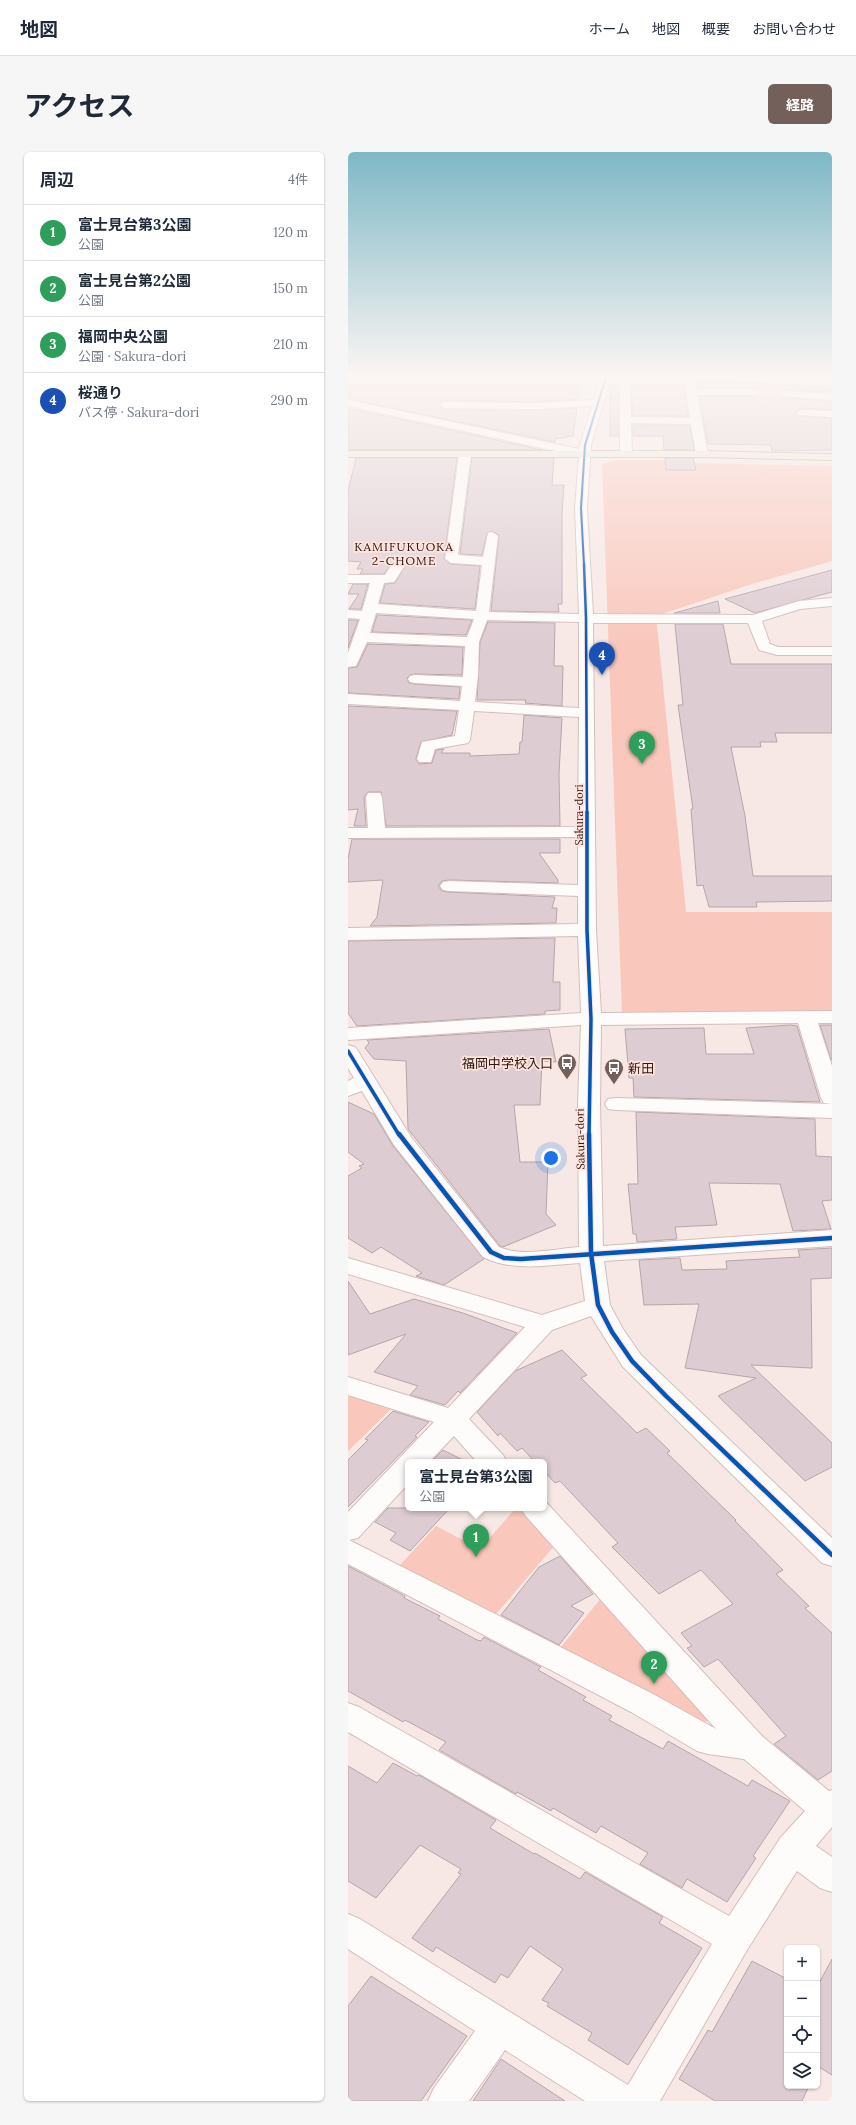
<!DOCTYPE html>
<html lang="ja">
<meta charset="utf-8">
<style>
:root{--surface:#fff;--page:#f6f6f7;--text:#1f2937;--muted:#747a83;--line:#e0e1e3;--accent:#74605b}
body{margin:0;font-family:Lora,"Noto Sans JP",serif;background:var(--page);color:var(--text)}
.controls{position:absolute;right:12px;bottom:12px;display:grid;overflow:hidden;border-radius:6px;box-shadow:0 1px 3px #0004}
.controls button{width:36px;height:36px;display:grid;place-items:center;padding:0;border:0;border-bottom:1px solid var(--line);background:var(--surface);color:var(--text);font:20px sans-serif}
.you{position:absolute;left:203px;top:1006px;width:14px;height:14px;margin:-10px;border:3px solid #fff;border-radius:50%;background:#1a73e8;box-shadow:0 0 0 6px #1a73e833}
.badge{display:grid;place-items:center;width:26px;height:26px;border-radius:50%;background:var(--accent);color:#fff;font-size:13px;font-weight:700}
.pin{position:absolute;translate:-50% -33px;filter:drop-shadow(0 1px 2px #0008)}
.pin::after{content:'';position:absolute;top:21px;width:14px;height:12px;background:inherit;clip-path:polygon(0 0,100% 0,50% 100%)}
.popup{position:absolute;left:57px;top:1307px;width:142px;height:52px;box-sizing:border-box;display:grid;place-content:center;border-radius:6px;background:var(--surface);filter:drop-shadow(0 1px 3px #0005);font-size:13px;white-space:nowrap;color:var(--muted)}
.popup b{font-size:15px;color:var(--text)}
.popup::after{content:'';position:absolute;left:50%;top:100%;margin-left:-8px;border:8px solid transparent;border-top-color:var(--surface)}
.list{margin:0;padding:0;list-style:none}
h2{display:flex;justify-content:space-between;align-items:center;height:52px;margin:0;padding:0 16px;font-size:17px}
h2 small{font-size:13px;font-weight:400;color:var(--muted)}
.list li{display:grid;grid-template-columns:26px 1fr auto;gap:12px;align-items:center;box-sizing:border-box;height:56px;padding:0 16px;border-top:1px solid var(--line)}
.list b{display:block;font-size:15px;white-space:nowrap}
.list p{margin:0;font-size:13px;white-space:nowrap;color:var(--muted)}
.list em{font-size:13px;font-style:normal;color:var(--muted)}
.icon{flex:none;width:22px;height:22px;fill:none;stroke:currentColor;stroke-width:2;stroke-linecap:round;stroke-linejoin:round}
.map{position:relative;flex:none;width:484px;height:1949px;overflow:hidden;border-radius:6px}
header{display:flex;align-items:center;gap:24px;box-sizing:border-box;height:56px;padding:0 20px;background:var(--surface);border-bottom:1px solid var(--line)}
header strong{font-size:19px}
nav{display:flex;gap:22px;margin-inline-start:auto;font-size:14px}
.intro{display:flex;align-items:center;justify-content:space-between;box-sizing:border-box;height:96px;padding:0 24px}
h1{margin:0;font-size:28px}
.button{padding:10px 18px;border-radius:6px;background:var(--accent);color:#fff;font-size:14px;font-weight:700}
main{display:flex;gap:24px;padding:0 24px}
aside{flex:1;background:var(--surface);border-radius:6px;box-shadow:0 1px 3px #0004}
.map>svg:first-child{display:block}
.green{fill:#f9c7bc}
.building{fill:#ddccd2;stroke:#b6a6ac}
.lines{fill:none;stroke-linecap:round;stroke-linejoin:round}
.minor-casing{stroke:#d2bfbb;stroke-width:2}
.major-casing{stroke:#b7a995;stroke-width:2}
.minor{fill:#fefcfb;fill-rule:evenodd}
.major{fill:#eeeade;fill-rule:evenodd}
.cycleway-far3-casing{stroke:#ffe3dd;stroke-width:3.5}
.cycleway-far2-casing{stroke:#ffe3dd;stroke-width:4}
.cycleway-far1-casing{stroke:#ffe3dd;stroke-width:5.5}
.cycleway-casing{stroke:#ffe3dd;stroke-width:7}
.cycleway-far3{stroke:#0057b8;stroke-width:2}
.cycleway-far2{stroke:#0057b8;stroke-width:2.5}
.cycleway-far1{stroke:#0057b8;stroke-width:3.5}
.cycleway{stroke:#0057b8;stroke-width:4.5}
.labels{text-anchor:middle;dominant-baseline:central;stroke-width:3.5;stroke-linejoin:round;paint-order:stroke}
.far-street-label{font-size:11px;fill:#2e1611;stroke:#ffe3dd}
.far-neighbourhood-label{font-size:12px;letter-spacing:1px;fill:#2e1611;stroke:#ffe3dd}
.poi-label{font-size:13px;fill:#2e1611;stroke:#ffe3dd;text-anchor:end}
</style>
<header>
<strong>地図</strong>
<nav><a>ホーム</a><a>地図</a><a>概要</a><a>お問い合わせ</a></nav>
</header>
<div class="intro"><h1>アクセス</h1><a class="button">経路</a></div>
<main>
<aside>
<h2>周辺<small>4件</small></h2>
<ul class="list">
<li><span class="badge" style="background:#2e9e5b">1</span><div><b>富士見台第3公園</b><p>公園</p></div><em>120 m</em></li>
<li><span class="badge" style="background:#2e9e5b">2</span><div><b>富士見台第2公園</b><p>公園</p></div><em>150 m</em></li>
<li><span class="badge" style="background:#2e9e5b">3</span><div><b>福岡中央公園</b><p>公園 · Sakura-dori</p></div><em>210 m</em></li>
<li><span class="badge" style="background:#1a4fb4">4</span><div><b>桜通り</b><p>バス停 · Sakura-dori</p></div><em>290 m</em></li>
</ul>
</aside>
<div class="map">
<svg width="484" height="1949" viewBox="0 0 484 1949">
<rect width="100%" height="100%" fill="#f7e8e5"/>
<g class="green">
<path d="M 269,308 L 320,308 L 343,311 L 484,314 L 484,409 L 404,432 L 308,464 L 338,760 L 484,760 L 484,861 L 274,862 L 254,312 Z"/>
<path d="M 0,1242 L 44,1256 L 0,1299 Z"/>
<path d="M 168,1356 L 177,1356 L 208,1392 L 148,1462 L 52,1413 L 88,1374 L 132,1397 Z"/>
<path d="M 255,1444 L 363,1568 L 353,1571 L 212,1496 Z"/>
</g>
<g class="building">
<rect x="0" y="222" width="234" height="2"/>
<rect x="265" y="222" width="70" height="2"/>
<path d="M 388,222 L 478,222 L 459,224 Z"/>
<path d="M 348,229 L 459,234 L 484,233 L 483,240 L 439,238 L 435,239 L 433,243 L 435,246 L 484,249 L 484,258 L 453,256 L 447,261 L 449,264 L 484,266 L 484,298 L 424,299 L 423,293 L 360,292 L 351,244 L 407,244 L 413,239 L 407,236 L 349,236 Z"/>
<path d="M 0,234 L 232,234 L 230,247 L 187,250 L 96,248 L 90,252 L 96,258 L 187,258 L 229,256 L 225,284 L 207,287 L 207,290 L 0,247 Z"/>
<rect x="262" y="234" width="8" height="50"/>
<path d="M 284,234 L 336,234 L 340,264 L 284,264 Z"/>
<path d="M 0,256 L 194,298 L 0,298 Z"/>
<path d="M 285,273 L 342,273 L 346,298 L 316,298 L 315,284 L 285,284 Z"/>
<path d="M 8,306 L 109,306 L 96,407 L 103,412 L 132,414 L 127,457 L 32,451 L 37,432 L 47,431 L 59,411 L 56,408 L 46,408 L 36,422 L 12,422 L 15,417 L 9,417 L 13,410 L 0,409 L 0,339 Z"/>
<path d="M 124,306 L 206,306 L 204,333 L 216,333 L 214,362 L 214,452 L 210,452 L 211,460 L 143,459 L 151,383 L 144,379 L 139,381 L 134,403 L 112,402 Z"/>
<path d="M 317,306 L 345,306 L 348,318 L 318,318 Z"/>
<path d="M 484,418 L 484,440 L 407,461 L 377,447 Z"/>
<path d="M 5,432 L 20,432 L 13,457 L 1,457 L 11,442 L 0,442 Z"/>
<path d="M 370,449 L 372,461 L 326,461 Z"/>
<path d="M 29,463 L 124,468 L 118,483 L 24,480 Z"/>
<path d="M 0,468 L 10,468 L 0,496 Z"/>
<path d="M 140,470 L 207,471 L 206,514 L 215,514 L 214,554 L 177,551 L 178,548 L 129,548 L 132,490 Z"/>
<path d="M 327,472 L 375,472 L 383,512 L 484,512 L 484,581 L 427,581 L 429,590 L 412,590 L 413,595 L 383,595 L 397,664 L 405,724 L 484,724 L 484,749 L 408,750 L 409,755 L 361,755 L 355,733 L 349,734 L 343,657 L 345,657 L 330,553 L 335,553 Z"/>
<path d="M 20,492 L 115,495 L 114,523 L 67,522 L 62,523 L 59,526 L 61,531 L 67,532 L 112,535 L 111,547 L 0,541 L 0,516 L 9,515 Z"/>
<path d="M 0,554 L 109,559 L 104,583 L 73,590 L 68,607 L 71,612 L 84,611 L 88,598 L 96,597 L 93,601 L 122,601 L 122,604 L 171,602 L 172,590 L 174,590 L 176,563 L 214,566 L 211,622 L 212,674 L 38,674 L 33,640 L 20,640 L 16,645 L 18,674 L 6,674 L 10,657 L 0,658 Z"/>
<path d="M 4,687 L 212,687 L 212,701 L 191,701 L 210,728 L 210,731 L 101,728 L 94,729 L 90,734 L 94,739 L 101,740 L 207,745 L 204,756 L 209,756 L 208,771 L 22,774 L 29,765 L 35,728 L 0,730 L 0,707 Z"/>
<path d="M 207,786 L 205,830 L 212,830 L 212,858 L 197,859 L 197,862 L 9,874 L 0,861 L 0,789 Z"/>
<path d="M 442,873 L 449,874 L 472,950 L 286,945 L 285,926 L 281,926 L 277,877 L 356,876 L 358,902 L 406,902 L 398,876 Z"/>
<path d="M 472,873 L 484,873 L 484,908 L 483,908 Z"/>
<path d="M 201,877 L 208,910 L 194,909 L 192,953 L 166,953 L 172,1010 L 200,1010 L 198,1062 L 208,1073 L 155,1095 L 152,1094 L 60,977 L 58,909 L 26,907 L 17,896 L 21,891 L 19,888 Z"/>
<path d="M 0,950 L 26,962 L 45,994 L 136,1107 L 96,1133 L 68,1124 L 74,1121 L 33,1095 L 24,1101 L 0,1086 L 0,1024 L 14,1016 L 11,1014 L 16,1012 L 0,1000 Z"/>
<path d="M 288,960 L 467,967 L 468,1004 L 484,1005 L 484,1048 L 474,1049 L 483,1077 L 445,1079 L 432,1032 L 361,1031 L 369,1073 L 327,1075 L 329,1087 L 289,1090 L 288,1082 L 285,1082 L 280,1032 L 290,1032 Z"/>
<path d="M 484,1096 L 484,1126 L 463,1127 L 464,1216 L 403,1213 L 484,1291 L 484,1315 L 457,1329 L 370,1244 L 408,1226 L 337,1216 L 351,1152 L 296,1153 L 291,1108 L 332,1106 L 334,1118 L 379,1117 L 378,1109 L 452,1105 L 450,1098 Z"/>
<path d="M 0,1129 L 22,1162 L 66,1147 L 115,1161 L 169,1181 L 112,1241 L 110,1239 L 97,1253 L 62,1243 L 70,1234 L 26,1220 L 58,1182 L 0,1203 Z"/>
<path d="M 214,1198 L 239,1223 L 233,1226 L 289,1281 L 298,1276 L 322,1299 L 319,1301 L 388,1368 L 387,1369 L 435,1418 L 428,1422 L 461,1454 L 457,1456 L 484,1481 L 484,1619 L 470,1628 L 426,1592 L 438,1584 L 370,1507 L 356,1515 L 339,1496 L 344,1494 L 333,1481 L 385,1452 L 353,1418 L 311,1442 L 264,1395 L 270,1391 L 212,1329 L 207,1331 L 196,1319 L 196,1310 L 187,1310 L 174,1296 L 169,1299 L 152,1281 L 150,1284 L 129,1260 L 167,1219 Z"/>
<path d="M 45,1259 L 81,1270 L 67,1284 L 69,1285 L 0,1355 L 0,1308 L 20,1288 L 17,1287 Z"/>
<path d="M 95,1298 L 119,1310 L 83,1310 Z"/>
<path d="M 40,1356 L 102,1356 L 62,1399 L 42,1388 L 48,1381 L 27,1370 Z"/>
<path d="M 212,1404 L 245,1442 L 223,1454 L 236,1461 L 211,1493 L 153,1463 L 191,1415 Z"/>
<path d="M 0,1414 L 57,1444 L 56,1446 L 92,1464 L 90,1467 L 129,1488 L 133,1489 L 136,1485 L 193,1515 L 190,1518 L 238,1545 L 235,1548 L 264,1564 L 261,1568 L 315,1597 L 320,1589 L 400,1634 L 404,1628 L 442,1649 L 405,1704 L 408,1706 L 379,1750 L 339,1727 L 334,1736 L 292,1712 L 300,1701 L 253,1674 L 248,1681 L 205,1656 L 203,1659 L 169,1640 L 168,1642 L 91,1598 L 98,1590 L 57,1568 L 55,1570 L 0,1539 Z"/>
<path d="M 45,1611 L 69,1624 L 71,1623 L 148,1668 L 142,1676 L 186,1702 L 187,1701 L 232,1727 L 237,1720 L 315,1765 L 311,1771 L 354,1796 L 280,1913 L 240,1888 L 244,1881 L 199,1854 L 201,1851 L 194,1848 L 215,1817 L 182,1794 L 160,1826 L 153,1822 L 147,1831 L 88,1795 L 85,1800 L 64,1786 L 113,1722 L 110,1721 L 113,1717 L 72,1693 L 28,1746 L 0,1729 L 0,1614 L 29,1631 Z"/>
<path d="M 484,1807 L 484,1923 L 471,1915 L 469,1918 L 469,1835 Z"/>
<path d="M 404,1809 L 439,1827 L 439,1934 L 461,1934 L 454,1949 L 367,1949 L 331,1927 L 360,1878 L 364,1880 Z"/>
<path d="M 23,1824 L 119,1884 L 73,1949 L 0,1949 L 0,1854 Z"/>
<path d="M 153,1907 L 217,1949 L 125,1949 Z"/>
</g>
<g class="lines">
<defs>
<g id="minor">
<path d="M 254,222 L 264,222 L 263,226 L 336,226 L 337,222 L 459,226 L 484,224 L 484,230 L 459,232 L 346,227 L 348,237 L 407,237 L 412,240 L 407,243 L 349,243 L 360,302 L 354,305 L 348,302 L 343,272 L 283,271 L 284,302 L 278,305 L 274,304 L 272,302 L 272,232 L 261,232 L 243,293 L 239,356 L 245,462 L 405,463 L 451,449 L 484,446 L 484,454 L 452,457 L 414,469 L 422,492 L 430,495 L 484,495 L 484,503 L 429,503 L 411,498 L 400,471 L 245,471 L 248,778 L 253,861 L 484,859 L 484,871 L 470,871 L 484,914 L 484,952 L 476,951 L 473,946 L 450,871 L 253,873 L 252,951 L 255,1094 L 484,1078 L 484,1094 L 256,1109 L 262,1153 L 275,1177 L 293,1203 L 484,1386 L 484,1414 L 474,1411 L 275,1215 L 243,1164 L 204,1178 L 121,1267 L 155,1303 L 159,1310 L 129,1310 L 106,1284 L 81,1310 L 60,1310 L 60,1332 L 10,1386 L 1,1388 L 305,1542 L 368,1577 L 177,1363 L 173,1356 L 196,1356 L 197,1349 L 415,1585 L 481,1639 L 484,1638 L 484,1675 L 468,1694 L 484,1705 L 484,1740 L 472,1736 L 449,1719 L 399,1798 L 312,1949 L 237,1949 L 157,1898 L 121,1949 L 80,1949 L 86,1936 L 127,1879 L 0,1797 L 0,1762 L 12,1767 L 280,1933 L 364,1792 L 0,1580 L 0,1551 L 11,1555 L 381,1764 L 433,1685 L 457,1659 L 396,1607 L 360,1602 L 349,1599 L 283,1560 L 0,1412 L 0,1360 L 86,1270 L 0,1243 L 0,1225 L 100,1256 L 177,1175 L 0,1122 L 0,1106 L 194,1163 L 237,1149 L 232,1111 C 199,1113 165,1120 135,1105 L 46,993 L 14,939 L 0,944 L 0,929 L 6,926 L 0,916 L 0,893 L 7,895 L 10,899 L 63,985 L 151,1095 C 174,1105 207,1097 231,1095 L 230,951 L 233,873 L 0,888 L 0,876 L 233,861 L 230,784 L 0,788 L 0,776 L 230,772 L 230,744 L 101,739 L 95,738 L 92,734 L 95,730 L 101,729 L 230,733 L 230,685 L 0,686 L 0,676 L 20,676 L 18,645 L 20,641 L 32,641 L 34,645 L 37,676 L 230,675 L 231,565 L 126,559 L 122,588 L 120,591 L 87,597 L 83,610 L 71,610 L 69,607 L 74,590 L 107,584 L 111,558 L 0,552 L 0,542 L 112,549 L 114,534 L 67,531 L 62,530 L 60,527 L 62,524 L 67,523 L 115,525 L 117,494 L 19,490 L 8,514 L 0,515 L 0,501 L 12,467 L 0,466 L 0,458 L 14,459 L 22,431 L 0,431 L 0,423 L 37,423 L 46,409 L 56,409 L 58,412 L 46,430 L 36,431 L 30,452 L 128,459 L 134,413 L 103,411 L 97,407 L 111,302 L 117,299 L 123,302 L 110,403 L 135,405 L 140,381 L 144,380 L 150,384 L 141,460 L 231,462 L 227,356 L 231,304 L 0,254 L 0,248 L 231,297 L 244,254 L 187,257 L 96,256 L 91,253 L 96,250 L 187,251 L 246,248 L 251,232 L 0,232 L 0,226 L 253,226 ZM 282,232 L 337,232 L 342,266 L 283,265 ZM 28,461 L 126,467 L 119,485 L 22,481 ZM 139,468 L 231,470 L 231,556 L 127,550 L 130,524 L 131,490 Z"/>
<path d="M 439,239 L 484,242 L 484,248 L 435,244 L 434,242 L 435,240 Z"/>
<path d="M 453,258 L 484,259 L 484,265 L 449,263 L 448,261 Z"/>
<path d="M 268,946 L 484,952 L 484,966 L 268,958 L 260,957 L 257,952 L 260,947 Z"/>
</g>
<path id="major" d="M 0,299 L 354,299 L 484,302 L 484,308 L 354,305 L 0,305 Z"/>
</defs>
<use href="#minor" class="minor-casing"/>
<use href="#major" class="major-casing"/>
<use href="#minor" class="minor"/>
<use href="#major" class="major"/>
<defs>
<path id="cycleway-far3" d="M 236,413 L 233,356 L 237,293 L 259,222"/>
<path id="cycleway-far2" d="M 236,412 L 238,466 L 239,661"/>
<g id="cycleway-far1">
<path d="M 239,660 L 239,778 L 243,867 L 241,983"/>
<path d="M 0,899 L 51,983"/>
</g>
<g id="cycleway">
<path d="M 51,982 L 143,1100 L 156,1106 L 173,1107 L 484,1086"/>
<path d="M 241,982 L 243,1101 L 250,1153 L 264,1180 L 284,1209 L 318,1244 L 484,1403"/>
</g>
</defs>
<use href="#cycleway-far3" class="cycleway-far3-casing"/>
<use href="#cycleway-far2" class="cycleway-far2-casing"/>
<use href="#cycleway-far1" class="cycleway-far1-casing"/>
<use href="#cycleway" class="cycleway-casing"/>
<use href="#cycleway-far3" class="cycleway-far3"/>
<use href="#cycleway-far2" class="cycleway-far2"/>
<use href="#cycleway-far1" class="cycleway-far1"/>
<use href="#cycleway" class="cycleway"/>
</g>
<linearGradient id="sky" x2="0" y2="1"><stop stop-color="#7eb8c6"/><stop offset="0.45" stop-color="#fbf5f3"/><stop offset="1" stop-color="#fbf5f3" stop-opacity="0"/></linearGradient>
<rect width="484" height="495" fill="url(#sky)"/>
<defs>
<symbol id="bus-pin" viewBox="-11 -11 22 30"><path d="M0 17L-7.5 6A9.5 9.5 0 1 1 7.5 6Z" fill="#74605b" stroke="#ffe3dd"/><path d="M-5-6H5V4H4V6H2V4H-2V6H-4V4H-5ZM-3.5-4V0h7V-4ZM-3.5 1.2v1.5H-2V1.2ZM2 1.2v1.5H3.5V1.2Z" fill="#fff"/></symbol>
</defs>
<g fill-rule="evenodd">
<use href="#bus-pin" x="208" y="900" width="22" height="30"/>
<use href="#bus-pin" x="255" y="905" width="22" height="30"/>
</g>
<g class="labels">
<g class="far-street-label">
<text transform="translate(231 663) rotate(-90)">Sakura-dori</text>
<text transform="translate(232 987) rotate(-91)">Sakura-dori</text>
</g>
<g class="far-neighbourhood-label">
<text x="56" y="394">KAMIFUKUOKA<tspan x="56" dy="14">2-CHOME</tspan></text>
</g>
<g class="poi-label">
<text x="205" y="911">福岡中学校入口</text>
<text x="280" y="916" text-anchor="start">新田</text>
</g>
</g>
</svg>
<div class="controls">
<button>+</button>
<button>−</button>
<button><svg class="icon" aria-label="locate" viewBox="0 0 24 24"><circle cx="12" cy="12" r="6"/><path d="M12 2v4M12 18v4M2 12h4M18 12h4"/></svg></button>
<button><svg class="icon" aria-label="layers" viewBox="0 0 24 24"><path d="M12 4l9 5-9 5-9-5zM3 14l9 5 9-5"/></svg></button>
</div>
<div class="you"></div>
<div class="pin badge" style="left:128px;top:1405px;background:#2e9e5b">1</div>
<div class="popup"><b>富士見台第3公園</b>公園</div>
<div class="pin badge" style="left:306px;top:1532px;background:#2e9e5b">2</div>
<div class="pin badge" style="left:294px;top:612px;background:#2e9e5b">3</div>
<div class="pin badge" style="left:254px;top:523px;background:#1a4fb4">4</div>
</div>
</main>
